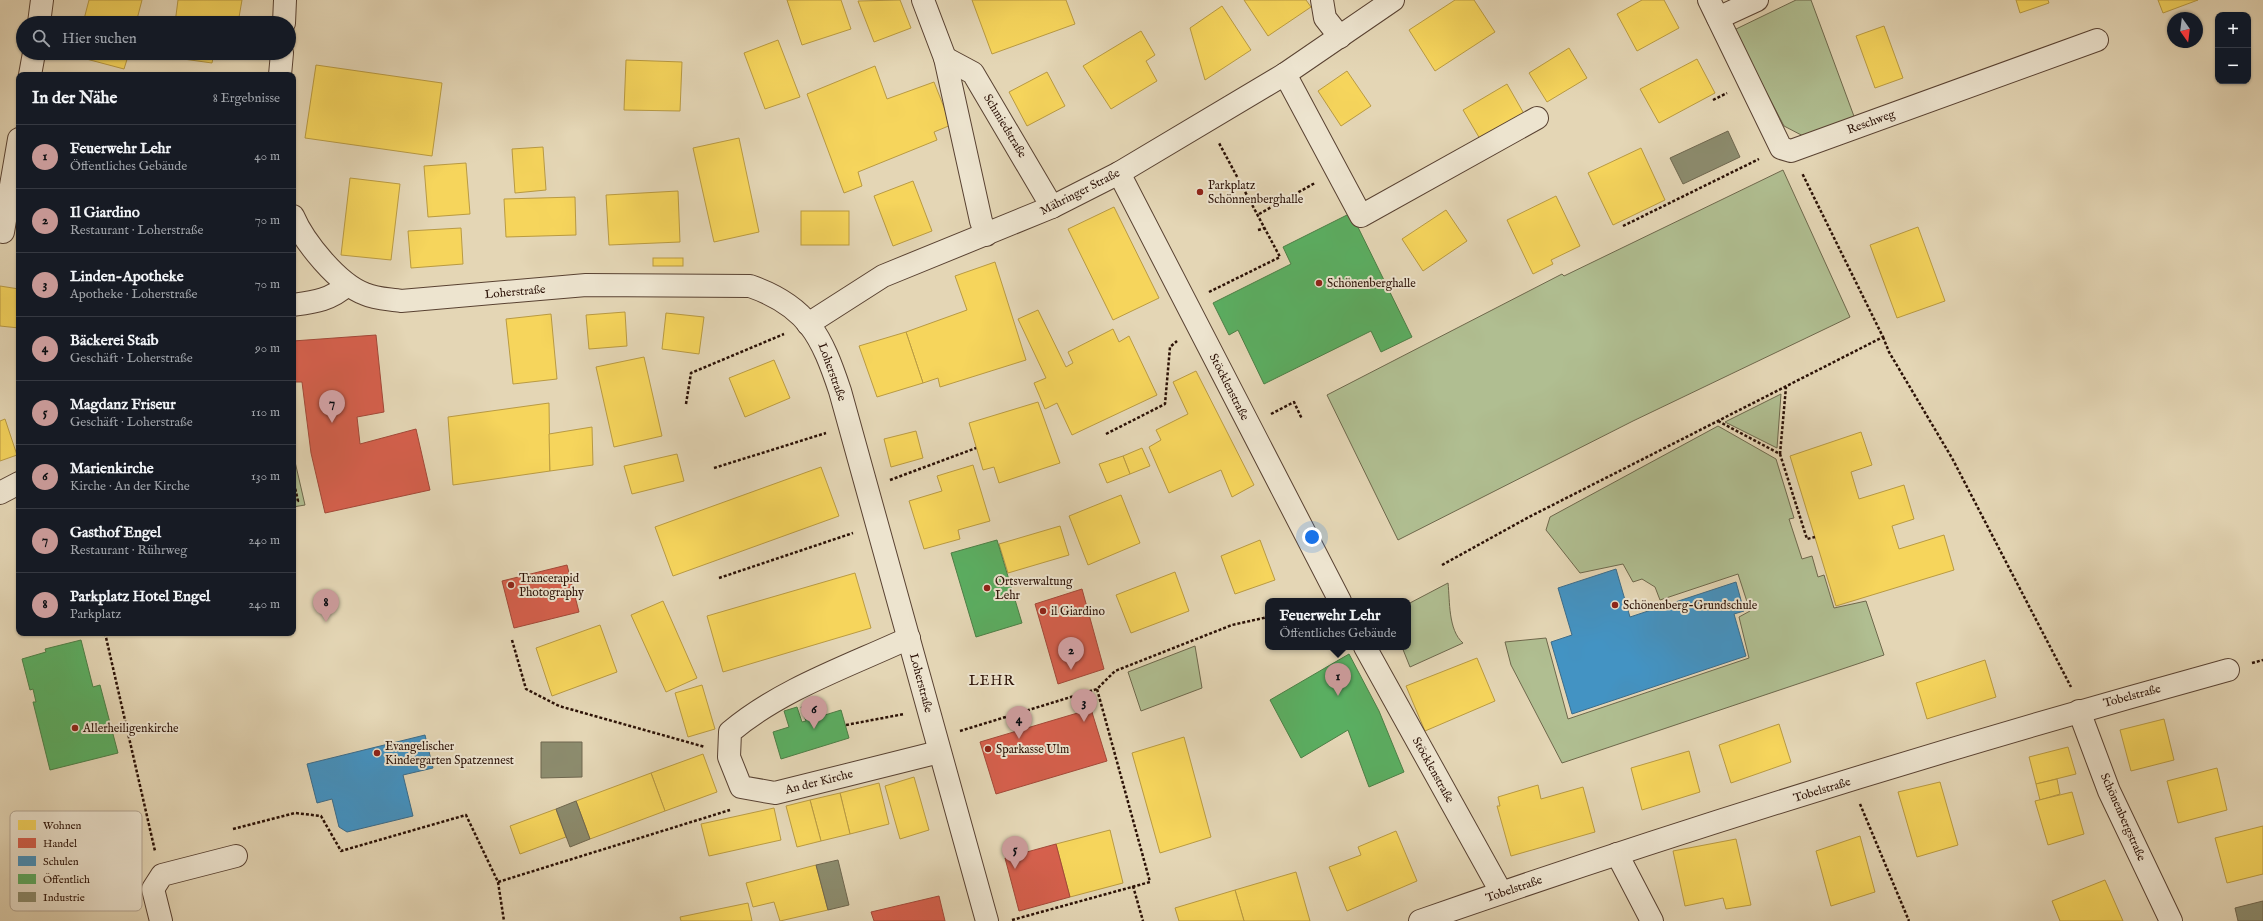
<!DOCTYPE html>
<html lang="de">
<meta charset="utf-8">
<style>
:root{--surface:#171b24;--page:#20242c;--text:#f1f3f6;--muted:#9ea1a6;--line:#363941;--accent:#c59692}
body{margin:0;font-family:"IM FELL English",serif;background:var(--page);color:var(--text)}
.controls{position:absolute;right:12px;top:12px;display:grid;overflow:hidden;border-radius:8px;box-shadow:0 1px 3px #0004}
.controls button{width:36px;height:36px;display:grid;place-items:center;padding:0;border:0;border-bottom:1px solid var(--line);background:var(--surface);color:var(--text);font:20px sans-serif}
.compass{position:absolute;left:2167px;top:12px;width:36px;height:36px;border-radius:50%;background:var(--surface);box-shadow:0 1px 3px #0004;rotate:166deg}
.you{position:absolute;left:1312px;top:537px;width:14px;height:14px;margin:-10px;border:3px solid #fff;border-radius:50%;background:#1a73e8;box-shadow:0 0 0 6px #1a73e833}
.badge{display:grid;place-items:center;width:26px;height:26px;border-radius:50%;background:var(--accent);color:#111;font-size:13px;font-weight:700}
.pin{position:absolute;translate:-50% -33px;filter:drop-shadow(0 1px 2px #0008)}
.pin::after{content:'';position:absolute;top:21px;width:14px;height:12px;background:inherit;clip-path:polygon(0 0,100% 0,50% 100%)}
.popup{position:absolute;left:1265px;top:598px;width:146px;height:52px;box-sizing:border-box;display:grid;place-content:center;border-radius:8px;background:var(--surface);filter:drop-shadow(0 1px 3px #0005);font-size:13px;white-space:nowrap;color:var(--muted)}
.popup b{font-size:15px;color:var(--text)}
.popup::after{content:'';position:absolute;left:50%;top:100%;margin-left:-8px;border:8px solid transparent;border-top-color:var(--surface)}
.list{margin:0;padding:0;list-style:none}
h2{display:flex;justify-content:space-between;align-items:center;height:52px;margin:0;padding:0 16px;font-size:17px}
h2 small{font-size:13px;font-weight:400;color:var(--muted)}
.list li{display:grid;grid-template-columns:26px 1fr auto;gap:12px;align-items:center;box-sizing:border-box;height:64px;padding:0 16px;border-top:1px solid var(--line)}
.list b{display:block;font-size:15px;white-space:nowrap}
.list p{margin:0;font-size:13px;white-space:nowrap;color:var(--muted)}
.list em{font-size:13px;font-style:normal;color:var(--muted)}
.icon{flex:none;width:22px;height:22px;fill:none;stroke:currentColor;stroke-width:2;stroke-linecap:round;stroke-linejoin:round}
.map{position:relative;flex:none;width:2263px;height:921px;overflow:hidden}
.search{position:absolute;background:var(--surface);box-shadow:0 1px 3px #0004;left:16px;top:16px;width:280px;height:44px;display:flex;align-items:center;gap:10px;box-sizing:border-box;padding:0 14px;border-radius:22px;color:var(--muted);font-size:15px}
.panel{position:absolute;background:var(--surface);box-shadow:0 1px 3px #0004;left:16px;top:72px;width:280px;height:564px;border-radius:8px}
.map>svg:first-child{display:block}
.green{fill:#b0be91;stroke:#6e684c}
.homes{fill:#f6d55c;stroke:#b99a42}
.shops{fill:#d6604d;stroke:#a34838}
.schools{fill:#4393c3;stroke:#3c6c8a}
.public{fill:#5aae61;stroke:#4c7f46}
.industry{fill:#8c8c6e;stroke:#6f674f}
.lines{fill:none;stroke-linecap:round;stroke-linejoin:round}
.minor-casing{stroke:#594232;stroke-width:24}
.path{stroke:#2b1106;stroke-width:2.5;stroke-dasharray:3 2;stroke-linecap:butt}
.minor{stroke:#ede4cf;stroke-width:22}
.poi-dot{fill:#8f2418;stroke:#ede4cf;stroke-width:1.5}
.labels{text-anchor:middle;dominant-baseline:central;stroke-width:4;stroke-linejoin:round;paint-order:stroke}
.street-label{font-size:12px;fill:#2b1106;stroke:#ede4cf}
.poi-label{font-size:12px;fill:#2b1106;stroke:#ede4cf;text-anchor:start}
.quarter-label{font-size:14px;letter-spacing:1px;fill:#2b1106;stroke:#ede4cf}
.key{fill:#ede4cf;stroke:#b3a593;stroke-width:1}
.key-label{font-size:11px;fill:#2b1106}
</style>
<div class="map">
<svg width="2263" height="921" viewBox="0 0 2263 921">
<rect width="100%" height="100%" fill="#e4d6b5"/>
<filter id="stains"><feTurbulence type="fractalNoise" baseFrequency=".005" numOctaves="4"/><feColorMatrix values="0 0 0 0 .2 0 0 0 0 .09 0 0 0 0 .02 0 0 0 .5 -.17"/></filter>
<radialGradient id="worn" r=".72"><stop offset=".6" stop-color="#630" stop-opacity="0"/><stop offset="1" stop-color="#630" stop-opacity=".3"/></radialGradient>
<g class="green">
<path d="M 1796,0 L 1811,0 L 1855,119 L 1807,138 L 1784,126 L 1734,30 Z"/>
<path d="M 1783,170 L 1850,317 L 1633,421 L 1398,540 L 1327,395 L 1562,274 L 1564,276 Z"/>
<path d="M 1781,394 L 1777,448 L 1725,422 Z"/>
<path d="M 1718,426 L 1776,459 L 1794,518 L 1789,519 L 1802,559 L 1812,556 L 1818,577 L 1824,575 L 1834,608 L 1866,601 L 1884,655 L 1562,763 L 1511,665 L 1505,642 L 1546,638 L 1568,719 L 1749,658 L 1739,617 L 1750,611 L 1738,574 L 1660,600 L 1655,587 L 1642,579 L 1633,582 L 1623,564 L 1580,573 L 1546,530 L 1550,517 Z"/>
<path d="M 293,453 L 305,505 L 293,507 Z"/>
<path d="M 1448,583 C 1450,601 1448,630 1463,643 L 1410,667 L 1402,647 L 1408,647 L 1408,604 Z"/>
<path d="M 1195,646 L 1202,688 L 1141,711 L 1128,672 Z"/>
</g>
<g class="homes">
<path d="M 89,0 L 142,0 L 136,23 L 83,23 Z"/>
<path d="M 178,0 L 242,0 L 238,23 L 175,23 Z"/>
<path d="M 787,0 L 841,0 L 851,29 L 802,45 Z"/>
<path d="M 900,0 L 911,28 L 874,42 L 858,1 Z"/>
<path d="M 972,0 L 1066,0 L 1075,24 L 992,54 Z"/>
<path d="M 1244,0 L 1306,0 L 1311,7 L 1268,36 Z"/>
<path d="M 1455,0 L 1474,0 L 1495,32 L 1435,71 L 1409,30 Z"/>
<path d="M 1642,0 L 1664,0 L 1679,28 L 1637,51 L 1617,14 Z"/>
<path d="M 2016,0 L 2048,0 L 2049,3 L 2020,13 Z"/>
<path d="M 2158,0 L 2198,0 L 2163,13 Z"/>
<path d="M 1222,6 L 1251,50 L 1205,80 L 1190,28 Z"/>
<path d="M 1884,26 L 1903,78 L 1875,88 L 1856,36 Z"/>
<path d="M 1141,31 L 1155,55 L 1146,61 L 1157,81 L 1111,109 L 1083,66 Z"/>
<path d="M 778,40 L 800,97 L 765,109 L 744,53 Z"/>
<path d="M 1569,48 L 1587,78 L 1547,102 L 1529,73 Z"/>
<path d="M 75,53 L 129,53 L 124,69 L 75,56 Z"/>
<path d="M 170,53 L 214,53 L 212,63 L 169,57 Z"/>
<path d="M 1697,59 L 1715,93 L 1659,123 L 1640,89 Z"/>
<path d="M 626,60 L 682,62 L 680,111 L 624,110 Z"/>
<path d="M 316,65 L 442,83 L 432,156 L 305,138 Z"/>
<path d="M 875,66 L 887,99 L 934,82 L 951,125 L 934,132 L 937,140 L 858,172 L 862,186 L 844,193 L 807,94 Z"/>
<path d="M 1347,71 L 1371,106 L 1341,126 L 1318,91 Z"/>
<path d="M 1047,72 L 1065,106 L 1027,126 L 1009,92 Z"/>
<path d="M 1507,84 L 1527,119 L 1483,144 L 1463,110 Z"/>
<path d="M 739,138 L 759,232 L 714,242 L 693,148 Z"/>
<path d="M 543,147 L 546,190 L 515,193 L 512,149 Z"/>
<path d="M 1641,148 L 1665,200 L 1613,225 L 1588,173 Z"/>
<path d="M 466,163 L 470,214 L 428,217 L 424,166 Z"/>
<path d="M 350,178 L 400,184 L 391,260 L 341,255 Z"/>
<path d="M 913,181 L 932,231 L 893,246 L 874,196 Z"/>
<path d="M 678,191 L 680,242 L 609,245 L 606,195 Z"/>
<path d="M 1556,196 L 1580,246 L 1551,260 L 1553,264 L 1533,274 L 1507,220 Z"/>
<path d="M 575,197 L 576,235 L 506,237 L 504,199 Z"/>
<path d="M 1114,207 L 1159,298 L 1113,320 L 1068,229 Z"/>
<path d="M 1446,210 L 1467,241 L 1423,271 L 1402,239 Z"/>
<rect x="801" y="211" width="48" height="34"/>
<path d="M 1918,227 L 1945,301 L 1897,318 L 1870,245 Z"/>
<path d="M 461,228 L 463,264 L 411,268 L 408,231 Z"/>
<rect x="653" y="258" width="30" height="8"/>
<path d="M 995,262 L 1026,360 L 940,387 L 938,378 L 923,383 L 906,332 L 967,310 L 955,276 Z"/>
<path d="M 0,286 L 19,289 L 19,328 L 0,326 Z"/>
<path d="M 1038,310 L 1066,367 L 1073,363 L 1068,352 L 1113,329 L 1119,342 L 1129,336 L 1157,395 L 1072,435 L 1057,403 L 1045,409 L 1034,383 L 1046,378 L 1018,319 Z"/>
<path d="M 625,312 L 627,346 L 589,349 L 586,315 Z"/>
<path d="M 666,313 L 704,317 L 699,354 L 662,349 Z"/>
<path d="M 551,314 L 557,379 L 513,384 L 506,319 Z"/>
<path d="M 906,332 L 923,383 L 877,397 L 859,346 Z"/>
<path d="M 644,357 L 662,436 L 614,447 L 596,367 Z"/>
<path d="M 774,360 L 790,398 L 745,417 L 729,378 Z"/>
<path d="M 1196,371 L 1254,485 L 1232,497 L 1221,470 L 1169,493 L 1149,447 L 1161,440 L 1156,430 L 1188,414 L 1173,382 Z"/>
<path d="M 1038,402 L 1060,463 L 999,483 L 994,467 L 983,470 L 969,423 Z"/>
<path d="M 549,403 L 550,471 L 453,485 L 448,417 Z"/>
<path d="M 5,419 L 17,455 L 0,461 L 0,421 Z"/>
<path d="M 592,427 L 593,465 L 550,471 L 549,434 Z"/>
<path d="M 916,431 L 923,458 L 891,467 L 884,439 Z"/>
<path d="M 1861,432 L 1872,465 L 1851,472 L 1859,499 L 1904,485 L 1914,519 L 1892,526 L 1899,549 L 1944,535 L 1954,570 L 1836,606 L 1790,456 Z"/>
<path d="M 1142,448 L 1150,466 L 1130,474 L 1123,456 Z"/>
<path d="M 677,454 L 684,481 L 632,494 L 624,466 Z"/>
<path d="M 1123,456 L 1130,474 L 1107,483 L 1099,464 Z"/>
<path d="M 973,465 L 990,521 L 958,530 L 960,539 L 924,549 L 909,501 L 942,491 L 937,476 Z"/>
<path d="M 821,467 L 839,516 L 673,576 L 655,527 Z"/>
<path d="M 1121,495 L 1140,543 L 1088,565 L 1069,516 Z"/>
<path d="M 1060,526 L 1069,555 L 1008,573 L 999,544 Z"/>
<path d="M 1260,540 L 1275,580 L 1235,594 L 1221,556 Z"/>
<path d="M 1175,572 L 1189,611 L 1131,633 L 1116,595 Z"/>
<path d="M 855,573 L 871,628 L 723,672 L 707,616 Z"/>
<path d="M 663,601 L 697,678 L 666,692 L 631,615 Z"/>
<path d="M 600,625 L 617,672 L 552,696 L 536,648 Z"/>
<path d="M 1477,658 L 1495,701 L 1425,731 L 1406,686 Z"/>
<path d="M 1985,660 L 1996,697 L 1927,719 L 1916,683 Z"/>
<path d="M 702,685 L 715,729 L 688,737 L 675,693 Z"/>
<path d="M 2164,719 L 2174,760 L 2131,771 L 2120,730 Z"/>
<path d="M 1779,724 L 1791,762 L 1731,783 L 1719,745 Z"/>
<path d="M 1184,737 L 1211,837 L 1160,853 L 1132,753 Z"/>
<path d="M 2068,747 L 2076,774 L 2036,784 L 2029,757 Z"/>
<path d="M 1689,751 L 1700,792 L 1642,810 L 1631,768 Z"/>
<path d="M 703,754 L 717,792 L 665,811 L 651,773 Z"/>
<path d="M 2217,768 L 2227,810 L 2178,823 L 2167,781 Z"/>
<path d="M 651,773 L 665,811 L 590,839 L 576,801 Z"/>
<path d="M 914,777 L 929,830 L 900,839 L 885,786 Z"/>
<path d="M 2057,779 L 2060,794 L 2040,800 L 2036,784 Z"/>
<path d="M 1940,782 L 1958,845 L 1917,857 L 1898,792 Z"/>
<path d="M 879,783 L 889,824 L 850,834 L 840,793 Z"/>
<path d="M 1538,785 L 1541,799 L 1583,787 L 1595,832 L 1511,856 L 1497,806 L 1500,806 L 1498,797 Z"/>
<path d="M 2072,792 L 2084,834 L 2048,845 L 2035,801 Z"/>
<path d="M 840,793 L 850,834 L 821,841 L 810,800 Z"/>
<path d="M 810,800 L 821,841 L 797,847 L 786,806 Z"/>
<path d="M 774,808 L 781,840 L 709,856 L 701,824 Z"/>
<path d="M 556,809 L 566,837 L 520,854 L 510,826 Z"/>
<path d="M 2263,826 L 2263,874 L 2227,883 L 2215,838 Z"/>
<path d="M 1110,830 L 1123,883 L 1070,897 L 1056,844 Z"/>
<path d="M 1396,831 L 1417,881 L 1347,911 L 1329,867 L 1361,855 L 1358,847 Z"/>
<path d="M 1860,836 L 1875,892 L 1831,906 L 1816,851 Z"/>
<path d="M 1736,839 L 1751,905 L 1726,909 L 1723,898 L 1685,906 L 1673,851 Z"/>
<path d="M 816,865 L 828,910 L 780,921 L 774,902 L 753,907 L 746,883 Z"/>
<path d="M 1296,872 L 1310,921 L 1244,921 L 1235,890 Z"/>
<path d="M 2105,880 L 2123,921 L 2060,921 L 2052,901 Z"/>
<path d="M 1235,890 L 1244,921 L 1179,921 L 1175,908 Z"/>
<path d="M 748,903 L 752,921 L 681,921 L 680,917 Z"/>
</g>
<g class="shops">
<path d="M 376,335 L 384,412 L 357,417 L 360,444 L 416,429 L 430,490 L 325,513 L 311,453 L 302,382 L 293,382 L 293,341 Z"/>
<path d="M 567,565 L 579,612 L 514,628 L 502,581 Z"/>
<path d="M 1082,589 L 1104,669 L 1058,684 L 1035,604 Z"/>
<path d="M 1091,709 L 1107,761 L 996,794 L 980,742 Z"/>
<path d="M 1056,844 L 1070,897 L 1019,911 L 1005,858 Z"/>
<path d="M 939,896 L 945,921 L 874,921 L 871,912 Z"/>
</g>
<g class="schools">
<path d="M 1616,569 L 1630,617 L 1736,582 L 1744,611 L 1734,614 L 1746,656 L 1572,714 L 1551,642 L 1572,635 L 1558,588 Z"/>
<path d="M 425,735 L 433,768 L 403,775 L 413,816 L 347,832 L 339,827 L 332,799 L 317,803 L 307,764 Z"/>
</g>
<g class="public">
<path d="M 1351,213 L 1412,337 L 1381,352 L 1371,331 L 1264,384 L 1238,330 L 1229,335 L 1213,303 L 1291,264 L 1283,247 Z"/>
<path d="M 997,540 L 1022,623 L 976,637 L 951,553 Z"/>
<path d="M 81,640 L 93,687 L 100,685 L 118,753 L 50,770 L 33,702 L 36,702 L 33,689 L 30,690 L 22,659 L 46,652 L 45,649 Z"/>
<path d="M 1349,654 L 1379,711 L 1404,772 L 1369,787 L 1348,730 L 1301,758 L 1270,700 Z"/>
<path d="M 821,701 L 825,715 L 841,710 L 849,738 L 781,759 L 773,732 L 789,727 L 784,711 L 797,707 L 802,722 L 806,721 L 801,707 Z"/>
</g>
<g class="industry">
<path d="M 1728,131 L 1740,157 L 1683,184 L 1670,158 Z"/>
<path d="M 541,742 L 582,742 L 582,777 L 541,778 Z"/>
<path d="M 576,801 L 590,839 L 570,847 L 556,809 Z"/>
<path d="M 838,860 L 849,905 L 828,910 L 816,865 Z"/>
<path d="M 2263,901 L 2263,921 L 2238,921 L 2235,908 Z"/>
</g>
<g class="lines">
<defs>
<g id="minor">
<path d="M 923,0 L 945,58 L 981,221 L 986,235"/>
<path d="M 1322,0 L 1325,18 L 1340,37"/>
<path d="M 1709,0 L 1781,148 L 1791,151 L 2097,40"/>
<path d="M 1718,18 L 1757,0"/>
<path d="M 39,23 L 42,0"/>
<path d="M 284,23 L 285,0"/>
<path d="M 945,58 L 973,73 L 1052,207"/>
<path d="M 1285,74 L 1361,216 L 1537,118"/>
<path d="M 30,75 L 34,53"/>
<path d="M 280,75 L 282,53"/>
<path d="M 1119,173 L 1340,601"/>
<path d="M 293,216 C 304,242 338,284 365,294 C 376,299 390,299 401,301 L 586,285 L 750,286 C 808,306 822,337 840,391 L 987,921"/>
<path d="M 3,232 L 19,139"/>
<path d="M 293,305 C 314,302 331,300 347,285"/>
<path d="M 808,324 L 883,276 L 1052,207 L 1119,173 L 1285,74 L 1393,0"/>
<path d="M 0,493 L 19,483"/>
<path d="M 909,638 C 849,666 781,689 730,732 L 729,757 L 741,787 L 775,793 L 939,752"/>
<path d="M 1365,647 L 1501,892"/>
<path d="M 2079,711 L 2109,791 L 2171,921"/>
<path d="M 1617,854 L 1652,921"/>
<path d="M 161,921 L 153,889 L 162,875 L 236,856"/>
<path d="M 1420,921 C 1686,828 1956,745 2228,670"/>
</g>
</defs>
<use href="#minor" class="minor-casing"/>
<g class="path">
<path d="M 1713,100 L 1727,93"/>
<path d="M 1259,214 L 1315,183"/>
<path d="M 1623,226 L 1759,159"/>
<path d="M 1258,230 L 1265,228"/>
<path d="M 1209,292 L 1280,257 L 1219,143"/>
<path d="M 1883,337 L 1889,352 L 1952,458 L 2071,687"/>
<path d="M 686,404 L 691,373 L 784,334"/>
<path d="M 1271,414 L 1294,402 L 1302,419"/>
<path d="M 1718,421 L 1780,454 L 1807,539 L 1815,537"/>
<path d="M 1106,434 L 1165,404 L 1170,347 L 1177,341"/>
<path d="M 1780,454 L 1786,387"/>
<path d="M 714,468 L 826,433"/>
<path d="M 293,479 L 298,501 L 293,502"/>
<path d="M 890,480 L 976,448"/>
<path d="M 1442,565 L 1529,517 L 1883,337 L 1802,173"/>
<path d="M 719,578 L 853,533"/>
<path d="M 105,633 L 155,851"/>
<path d="M 512,640 L 526,689 L 559,706 L 705,747"/>
<path d="M 2252,663 L 2263,660"/>
<path d="M 846,725 L 904,714"/>
<path d="M 960,731 L 1097,689 L 1115,671 L 1232,625 L 1268,617"/>
<path d="M 1860,804 L 1909,921"/>
<path d="M 233,829 L 295,813 L 321,816 L 341,851 L 466,815 L 498,882 L 730,810"/>
<path d="M 498,882 L 504,921"/>
<path d="M 1133,886 L 1143,921"/>
<path d="M 1012,920 L 1150,882 L 1097,689"/>
</g>
<use href="#minor" class="minor"/>
</g>
<g class="poi-dot">
<circle cx="1200" cy="192" r="4"/>
<circle cx="1319" cy="283" r="4"/>
<circle cx="511" cy="585" r="4"/>
<circle cx="987" cy="588" r="4"/>
<circle cx="1615" cy="605" r="4"/>
<circle cx="1043" cy="611" r="4"/>
<circle cx="75" cy="728" r="4"/>
<circle cx="988" cy="749" r="4"/>
<circle cx="377" cy="753" r="4"/>
</g>
<g class="labels">
<g class="street-label">
<text transform="translate(1871 122) rotate(-20)">Reschweg</text>
<text transform="translate(1005 126) rotate(59)">Schmiedstraße</text>
<text transform="translate(1080 192) rotate(-27)">Mähringer Straße</text>
<text transform="translate(515 292) rotate(-5)">Loherstraße</text>
<text transform="translate(832 372) rotate(70)">Loherstraße</text>
<text transform="translate(1229 387) rotate(63)">Stöcklenstraße</text>
<text transform="translate(921 683) rotate(75)">Loherstraße</text>
<text transform="translate(2132 696) rotate(-15)">Tobelstraße</text>
<text transform="translate(1433 770) rotate(61)">Stöcklenstraße</text>
<text transform="translate(819 782) rotate(-14)">An der Kirche</text>
<text transform="translate(1822 790) rotate(-17)">Tobelstraße</text>
<text transform="translate(2123 817) rotate(66)">Schönenbergstraße</text>
<text transform="translate(1514 889) rotate(-19)">Tobelstraße</text>
</g>
<g class="poi-label">
<text x="1208" y="185">Parkplatz<tspan x="1208" dy="14">Schönnenberghalle</tspan></text>
<text x="1327" y="283">Schönenberghalle</text>
<text x="519" y="578">Trancerapid<tspan x="519" dy="14">Photography</tspan></text>
<text x="995" y="581">Ortsverwaltung<tspan x="995" dy="14">Lehr</tspan></text>
<text x="1623" y="605">Schönenberg-Grundschule</text>
<text x="1051" y="611">il Giardino</text>
<text x="83" y="728">Allerheiligenkirche</text>
<text x="385" y="746">Evangelischer<tspan x="385" dy="14">Kindergarten Spatzennest</tspan></text>
<text x="996" y="749">Sparkasse Ulm</text>
</g>
<g class="quarter-label">
<text x="992" y="681">LEHR</text>
</g>
</g>
<rect x="10" y="811" width="132" height="100" rx="6" class="key"/>
<rect x="18" y="820" width="18" height="10" fill="#f6d55c"/>
<rect x="18" y="838" width="18" height="10" fill="#d6604d"/>
<rect x="18" y="856" width="18" height="10" fill="#4393c3"/>
<rect x="18" y="874" width="18" height="10" fill="#5aae61"/>
<rect x="18" y="892" width="18" height="10" fill="#8c8c6e"/>
<g class="key-label">
<text x="43" y="829">Wohnen</text>
<text x="43" y="847">Handel</text>
<text x="43" y="865">Schulen</text>
<text x="43" y="883">Öffentlich</text>
<text x="43" y="901">Industrie</text>
</g>
<rect width="100%" height="100%" filter="url(#stains)"/>
<rect width="100%" height="100%" fill="url(#worn)"/>
</svg>
<div class="controls">
<button>+</button>
<button>−</button>
</div>
<svg class="compass" viewBox="-18 -18 36 36"><path d="M0-13l5 13h-10z" fill="#e53935"/><path d="M0 13l5-13h-10z" fill="#9ea1a6"/></svg>
<div class="you"></div>
<div class="pin badge" style="left:1338px;top:696px">1</div>
<div class="popup"><b>Feuerwehr Lehr</b>Öffentliches Gebäude</div>
<div class="pin badge" style="left:1071px;top:670px">2</div>
<div class="pin badge" style="left:1084px;top:722px">3</div>
<div class="pin badge" style="left:1019px;top:739px">4</div>
<div class="pin badge" style="left:1015px;top:869px">5</div>
<div class="pin badge" style="left:814px;top:729px">6</div>
<div class="pin badge" style="left:332px;top:423px">7</div>
<div class="pin badge" style="left:326px;top:622px">8</div>
<div class="search"><svg class="icon" aria-label="search" viewBox="0 0 24 24"><circle cx="10" cy="10" r="6"/><path d="M15 15l6 6"/></svg>Hier suchen</div>
<section class="panel">
<h2>In der Nähe<small>8 Ergebnisse</small></h2>
<ul class="list">
<li><span class="badge">1</span><div><b>Feuerwehr Lehr</b><p>Öffentliches Gebäude</p></div><em>40 m</em></li>
<li><span class="badge">2</span><div><b>Il Giardino</b><p>Restaurant · Loherstraße</p></div><em>70 m</em></li>
<li><span class="badge">3</span><div><b>Linden-Apotheke</b><p>Apotheke · Loherstraße</p></div><em>70 m</em></li>
<li><span class="badge">4</span><div><b>Bäckerei Staib</b><p>Geschäft · Loherstraße</p></div><em>90 m</em></li>
<li><span class="badge">5</span><div><b>Magdanz Friseur</b><p>Geschäft · Loherstraße</p></div><em>110 m</em></li>
<li><span class="badge">6</span><div><b>Marienkirche</b><p>Kirche · An der Kirche</p></div><em>130 m</em></li>
<li><span class="badge">7</span><div><b>Gasthof Engel</b><p>Restaurant · Rührweg</p></div><em>240 m</em></li>
<li><span class="badge">8</span><div><b>Parkplatz Hotel Engel</b><p>Parkplatz</p></div><em>240 m</em></li>
</ul>
</section>
</div>
